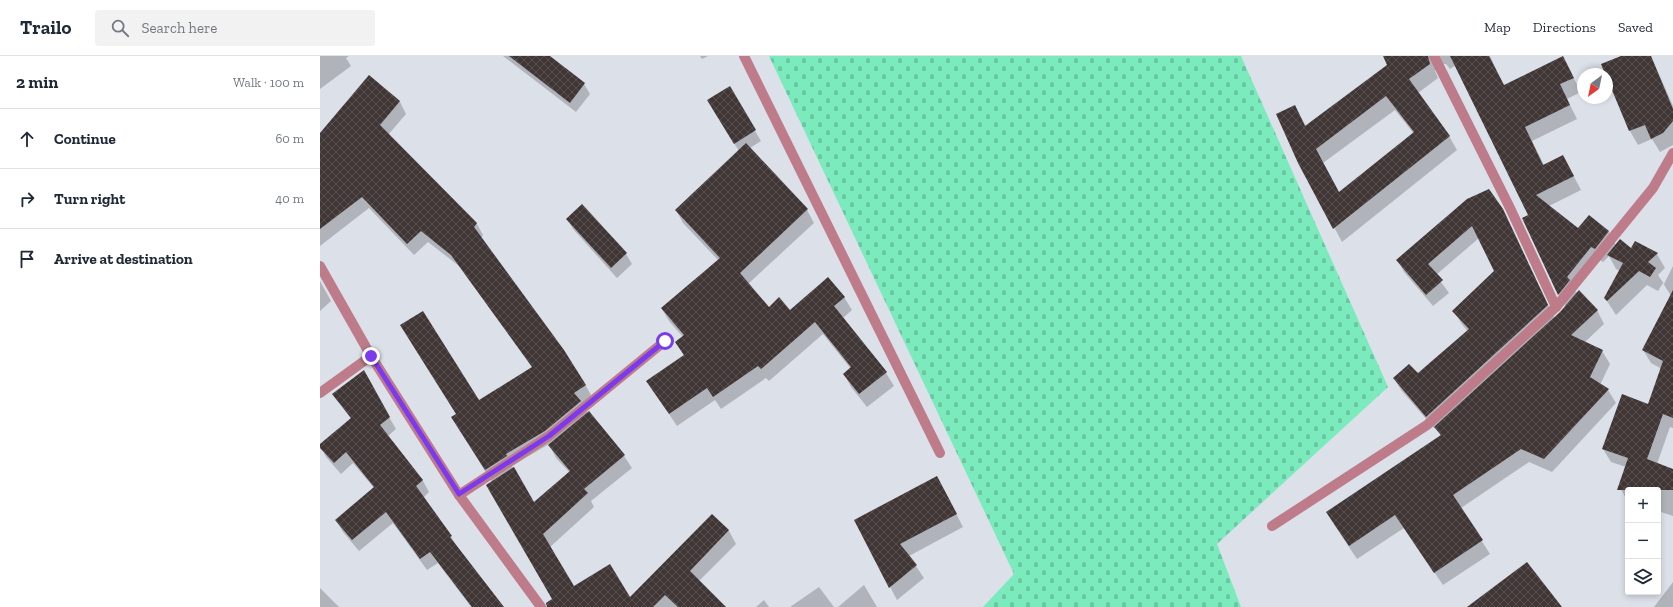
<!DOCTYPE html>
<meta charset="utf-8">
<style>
:root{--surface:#fff;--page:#f2f2f3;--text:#1f2937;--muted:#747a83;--line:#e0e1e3}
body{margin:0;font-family:"Zilla Slab",serif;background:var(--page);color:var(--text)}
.controls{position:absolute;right:12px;bottom:12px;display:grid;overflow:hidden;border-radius:4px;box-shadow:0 2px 6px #0003}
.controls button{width:36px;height:36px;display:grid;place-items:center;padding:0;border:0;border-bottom:1px solid var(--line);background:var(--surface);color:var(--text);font:20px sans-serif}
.compass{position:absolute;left:1257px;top:12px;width:36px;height:36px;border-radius:50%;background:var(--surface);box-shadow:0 2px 6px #0003;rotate:213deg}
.stop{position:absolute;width:12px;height:12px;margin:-9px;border:3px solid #7c3aed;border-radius:50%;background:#fff}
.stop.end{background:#7c3aed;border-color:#fff;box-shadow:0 1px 4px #0008}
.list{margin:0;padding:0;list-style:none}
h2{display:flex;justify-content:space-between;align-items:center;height:52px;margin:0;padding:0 16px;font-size:17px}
h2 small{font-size:13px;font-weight:400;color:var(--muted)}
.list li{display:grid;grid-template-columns:26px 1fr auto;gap:12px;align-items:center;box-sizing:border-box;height:60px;padding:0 16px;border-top:1px solid var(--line)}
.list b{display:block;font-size:15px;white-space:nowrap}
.list em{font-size:13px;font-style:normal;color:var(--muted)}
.icon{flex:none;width:22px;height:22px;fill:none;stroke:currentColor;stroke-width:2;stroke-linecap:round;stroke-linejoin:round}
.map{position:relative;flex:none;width:1353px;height:551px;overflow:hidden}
header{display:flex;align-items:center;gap:24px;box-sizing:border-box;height:56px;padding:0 20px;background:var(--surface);border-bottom:1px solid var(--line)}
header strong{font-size:19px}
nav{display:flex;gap:22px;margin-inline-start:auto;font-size:14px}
.search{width:280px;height:36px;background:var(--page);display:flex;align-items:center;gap:10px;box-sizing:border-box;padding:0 14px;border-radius:4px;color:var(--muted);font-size:15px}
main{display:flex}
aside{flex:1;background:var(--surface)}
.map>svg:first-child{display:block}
.cemetery{fill:url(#cemetery-stones)}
.shadow{fill:#0003;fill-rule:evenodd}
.building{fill:url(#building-cross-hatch);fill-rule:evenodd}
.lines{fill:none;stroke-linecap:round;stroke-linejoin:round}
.minor{stroke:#be7c8a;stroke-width:10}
.route{stroke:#7c3aed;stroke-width:5}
</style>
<header>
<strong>Trailo</strong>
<div class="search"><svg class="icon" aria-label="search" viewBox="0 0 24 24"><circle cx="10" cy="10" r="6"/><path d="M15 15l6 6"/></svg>Search here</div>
<nav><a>Map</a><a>Directions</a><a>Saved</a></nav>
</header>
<main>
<aside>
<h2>2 min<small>Walk · 100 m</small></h2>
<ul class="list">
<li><svg class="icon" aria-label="ahead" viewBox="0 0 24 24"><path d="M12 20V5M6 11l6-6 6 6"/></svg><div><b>Continue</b></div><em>60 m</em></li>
<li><svg class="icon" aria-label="right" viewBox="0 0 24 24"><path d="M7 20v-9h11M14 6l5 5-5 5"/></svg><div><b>Turn right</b></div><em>40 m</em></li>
<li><svg class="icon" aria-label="arrive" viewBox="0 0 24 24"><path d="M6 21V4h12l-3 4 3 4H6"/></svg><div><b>Arrive at destination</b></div></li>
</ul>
</aside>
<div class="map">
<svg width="1353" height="551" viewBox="0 0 1353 551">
<defs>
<pattern id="cemetery-stones" width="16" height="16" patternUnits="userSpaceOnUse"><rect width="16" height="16" fill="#7beabd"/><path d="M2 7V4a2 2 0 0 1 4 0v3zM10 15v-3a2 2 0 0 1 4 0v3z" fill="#69c8a1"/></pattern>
<pattern id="building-cross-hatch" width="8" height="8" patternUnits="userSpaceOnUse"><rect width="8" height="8" fill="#3f3635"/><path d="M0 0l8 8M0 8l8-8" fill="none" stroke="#57504f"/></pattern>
</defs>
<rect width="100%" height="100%" fill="#dce0e9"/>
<path class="cemetery" d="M 449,0 L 921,0 L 1068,331 L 897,488 L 921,551 L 663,551 L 694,518 Z"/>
<g class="shadow">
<path d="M 0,0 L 29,0 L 26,2 L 31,10 L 0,33 Z"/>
<path d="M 183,0 L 228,0 L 264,28 L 270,38 L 256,56 Z"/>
<path d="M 380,0 L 388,0 L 382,3 Z"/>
<path d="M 1064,0 L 1170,0 L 1184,30 L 1243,2 L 1261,36 L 1247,43 L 1257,63 L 1212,85 L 1224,109 L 1243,100 L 1261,134 L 1229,150 L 1258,174 L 1269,160 L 1289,176 L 1296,189 L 1311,194 L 1315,186 L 1337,198 L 1345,212 L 1338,219 L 1344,228 L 1353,210 L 1353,372 L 1350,371 L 1337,408 L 1353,414 L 1353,460 L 1338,455 L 1338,434 L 1308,434 L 1307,444 L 1299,430 L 1306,411 L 1291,406 L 1283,393 L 1329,349 L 1342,313 L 1331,307 L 1323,294 L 1351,240 L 1343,227 L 1338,235 L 1327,229 L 1296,259 L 1285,242 L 1300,215 L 1296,213 L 1289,200 L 1283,206 L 1280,204 L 1255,235 L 1277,254 L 1284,268 L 1265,286 L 1282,295 L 1290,308 L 1280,329 L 1288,334 L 1296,347 L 1232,416 L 1209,406 L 1141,452 L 1170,498 L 1123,529 L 1084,472 L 1037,503 L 1015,470 L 1007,457 L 1121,380 L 1115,371 L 1114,372 L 1081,334 L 1074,322 L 1098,319 L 1148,276 L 1141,267 L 1134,255 L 1175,215 L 1159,182 L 1116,219 L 1129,237 L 1113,250 L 1084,216 L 1078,204 L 1182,153 L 1235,263 L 1246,251 L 1238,238 L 1210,159 L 1136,9 L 1130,13 L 1126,8 L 1119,8 L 1115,15 L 1118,22 L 1098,37 L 1129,80 L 1137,94 L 1022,186 L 979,106 L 975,50 L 986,70 L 1068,9 ZM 1075,54 L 1094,78 L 1019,137 L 1003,107 Z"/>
<path d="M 1304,0 L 1331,0 L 1353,50 L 1353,89 L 1340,96 L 1332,83 L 1318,89 L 1310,75 L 1286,18 Z"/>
<path d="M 50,21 L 80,46 L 86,58 L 68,79 L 157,168 L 163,179 L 161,182 L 243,294 L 266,330 L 272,341 L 262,348 L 268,358 L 269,357 L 304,400 L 312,412 L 271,445 L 274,451 L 230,491 L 254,531 L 310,543 L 392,459 L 409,475 L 416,488 L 379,525 L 405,551 L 238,551 L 172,426 L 139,373 L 159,345 L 213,312 L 139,210 L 108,186 L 94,199 L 49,152 L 0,190 L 0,79 ZM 229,388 L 236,402 L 249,416 L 214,447 L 192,410 Z"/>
<path d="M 409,32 L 441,85 L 430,92 L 487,154 L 494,167 L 428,228 L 449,252 L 470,255 L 524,241 L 532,254 L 523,262 L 566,317 L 574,330 L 547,351 L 531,331 L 524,318 L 531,313 L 503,278 L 449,325 L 446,322 L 401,353 L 395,344 L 357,370 L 327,325 L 364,300 L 356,286 L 363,281 L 349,265 L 342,253 L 398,204 L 363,167 L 356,154 L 419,95 L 394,55 Z"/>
<path d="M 262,149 L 306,198 L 312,208 L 297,222 L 253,173 L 247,163 Z"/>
<path d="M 0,225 L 11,245 L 0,255 Z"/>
<path d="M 43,316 L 76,373 L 68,380 L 103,425 L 109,436 L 103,442 L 131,481 L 138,492 L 183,551 L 151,551 L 118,507 L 107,514 L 73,467 L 39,495 L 23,476 L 16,464 L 54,432 L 33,407 L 21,418 L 6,401 L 0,389 L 31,363 L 14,338 Z"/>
<path d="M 624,434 L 643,471 L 589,500 L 604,522 L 577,544 L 535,464 Z"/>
<path d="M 1353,526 L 1353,551 L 1334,551 Z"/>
<path d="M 544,529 L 557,551 L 518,551 Z"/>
<path d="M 499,531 L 514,551 L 470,551 Z"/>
<path d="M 0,532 L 19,551 L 0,551 Z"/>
<path d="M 444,544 L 449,551 L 436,551 Z"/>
</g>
<g class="building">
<path d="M 189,0 L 230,0 L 265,27 L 250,47 Z"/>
<path d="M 1063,0 L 1108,0 L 1110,8 L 1089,23 L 1130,80 L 1013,173 L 978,107 L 956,58 L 975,49 L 985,70 L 1067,9 ZM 1066,40 L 1094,76 L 1019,136 L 996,93 Z"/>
<path d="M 1130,0 L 1169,0 L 1184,29 L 1243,0 L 1254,22 L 1240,28 L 1250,49 L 1205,71 L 1223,109 L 1243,99 L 1254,120 L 1216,139 L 1258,172 L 1269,159 L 1289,175 L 1275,193 L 1271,191 L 1247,221 L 1250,224 L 1238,239 L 1202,162 L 1208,159 Z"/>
<path d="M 1301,0 L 1331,0 L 1353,53 L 1353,65 L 1343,77 L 1331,83 L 1325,69 L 1309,75 L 1287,22 L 1287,18 L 1285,18 L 1281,8 Z"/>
<path d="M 49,19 L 80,45 L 60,69 L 157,167 L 154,171 L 244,294 L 266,329 L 254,337 L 261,345 L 225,375 L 186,398 L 187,400 L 165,414 L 131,361 L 136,358 L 80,269 L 103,255 L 159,344 L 212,311 L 131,199 L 101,175 L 87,188 L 42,141 L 0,173 L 0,77 Z"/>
<path d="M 410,30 L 436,74 L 414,88 L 387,44 Z"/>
<path d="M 426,87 L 488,153 L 420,217 L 449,251 L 459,241 L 470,254 L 508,221 L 525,241 L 514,250 L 567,316 L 539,338 L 523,318 L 531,311 L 495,266 L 441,313 L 438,310 L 393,341 L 387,332 L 349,358 L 326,325 L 364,299 L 355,286 L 364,279 L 341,252 L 400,202 L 355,154 Z"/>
<path d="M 1169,133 L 1183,153 L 1228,249 L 1106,361 L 1073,322 L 1089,308 L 1098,317 L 1149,273 L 1132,255 L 1174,215 L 1152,170 L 1108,208 L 1123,224 L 1106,239 L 1076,204 L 1147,143 Z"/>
<path d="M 262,148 L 307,197 L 291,212 L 246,163 Z"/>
<path d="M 1300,183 L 1311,192 L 1315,185 L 1338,197 L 1328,206 L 1336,212 L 1330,221 L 1319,215 L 1287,245 L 1284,242 L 1303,207 L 1287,199 Z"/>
<path d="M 1259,234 L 1278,254 L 1251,279 L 1283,294 L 1270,321 L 1289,333 L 1224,403 L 1201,393 L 1133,439 L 1163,484 L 1114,517 L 1075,459 L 1029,490 L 1006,456 L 1121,379 L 1114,371 L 1240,256 Z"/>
<path d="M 1353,234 L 1353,362 L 1343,358 L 1327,403 L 1353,413 L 1353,434 L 1297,434 L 1308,402 L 1282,393 L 1302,338 L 1328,348 L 1343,305 L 1322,294 Z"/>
<path d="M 44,314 L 70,361 L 60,369 L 103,424 L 96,430 L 132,480 L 130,481 L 184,551 L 152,551 L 110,496 L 100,503 L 66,456 L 32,484 L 15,464 L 54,431 L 26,396 L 14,407 L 0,392 L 0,388 L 31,362 L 12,338 Z"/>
<path d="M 269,355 L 305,399 L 264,433 L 268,437 L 223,478 L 254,530 L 290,508 L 310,541 L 392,458 L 409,474 L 370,515 L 406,551 L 358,551 L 345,539 L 333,551 L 227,551 L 226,547 L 232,543 L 166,429 L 194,411 L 214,446 L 250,415 L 228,389 Z"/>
<path d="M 617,420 L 637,458 L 580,488 L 597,509 L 569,532 L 534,464 Z"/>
<path d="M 1207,506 L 1242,551 L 1147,551 Z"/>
</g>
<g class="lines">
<g class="minor">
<path d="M 424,0 L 620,397"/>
<path d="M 1114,0 L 1190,152 L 1236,251"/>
<path d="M 0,210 L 51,300 L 139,439 L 221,551"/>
<path d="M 0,337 L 51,300"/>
<path d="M 139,439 L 229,380 L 345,285"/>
<path d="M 952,470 L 1107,369 L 1236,251 L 1333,132 L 1353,97"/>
</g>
</g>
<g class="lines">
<path class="route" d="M 51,300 L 139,438 L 229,380 L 345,285"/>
</g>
</svg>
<div class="controls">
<button>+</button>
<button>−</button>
<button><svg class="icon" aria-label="layers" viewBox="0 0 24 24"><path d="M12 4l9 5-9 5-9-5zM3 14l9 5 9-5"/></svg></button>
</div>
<svg class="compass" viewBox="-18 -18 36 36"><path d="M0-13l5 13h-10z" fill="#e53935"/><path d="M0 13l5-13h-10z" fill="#747a83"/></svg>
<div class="stop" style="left:345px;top:285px"></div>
<div class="stop end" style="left:51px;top:300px"></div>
</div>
</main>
